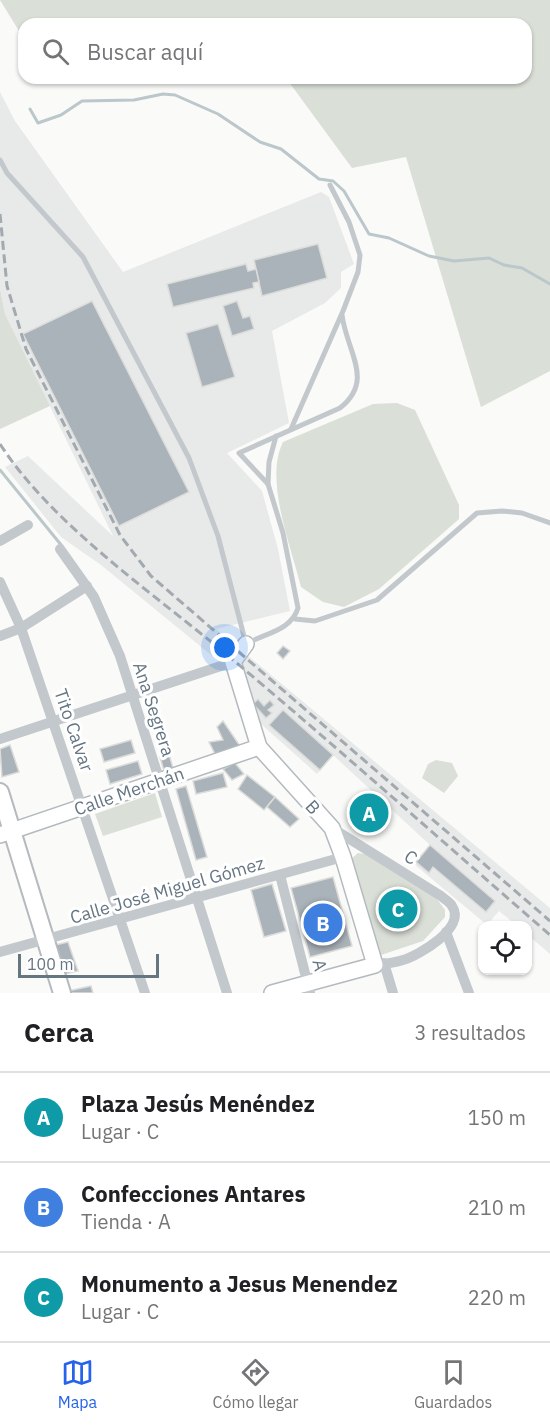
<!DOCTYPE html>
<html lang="es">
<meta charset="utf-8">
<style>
:root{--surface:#fff;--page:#f2f2f2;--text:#202124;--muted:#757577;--line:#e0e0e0;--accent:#2563eb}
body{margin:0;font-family:"IBM Plex Sans",sans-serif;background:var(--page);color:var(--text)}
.controls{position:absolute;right:18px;bottom:18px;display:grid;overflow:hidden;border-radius:12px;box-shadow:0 2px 4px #0004}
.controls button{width:54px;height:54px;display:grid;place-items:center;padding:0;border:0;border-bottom:2px solid var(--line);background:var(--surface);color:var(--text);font:30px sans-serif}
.scale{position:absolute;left:18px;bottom:15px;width:141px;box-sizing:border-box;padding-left:6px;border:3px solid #657683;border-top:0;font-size:16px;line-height:21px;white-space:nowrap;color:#657683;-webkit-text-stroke:4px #fff;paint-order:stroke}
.you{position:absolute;left:225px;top:648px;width:21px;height:21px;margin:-15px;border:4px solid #fff;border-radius:50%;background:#1a73e8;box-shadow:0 0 0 9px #1a73e833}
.badge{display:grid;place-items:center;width:39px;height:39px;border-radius:50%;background:var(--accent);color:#fff;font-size:20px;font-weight:700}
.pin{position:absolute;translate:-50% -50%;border:3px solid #fff;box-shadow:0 2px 6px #0006}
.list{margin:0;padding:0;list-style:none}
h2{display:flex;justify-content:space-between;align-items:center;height:78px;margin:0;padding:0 24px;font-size:26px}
h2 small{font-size:20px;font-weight:400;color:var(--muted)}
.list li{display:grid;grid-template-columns:39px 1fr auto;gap:18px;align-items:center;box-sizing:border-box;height:90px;padding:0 24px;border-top:2px solid var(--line)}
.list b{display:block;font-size:22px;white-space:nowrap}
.list p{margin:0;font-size:20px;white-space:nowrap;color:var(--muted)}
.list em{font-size:20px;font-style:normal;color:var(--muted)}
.icon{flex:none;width:33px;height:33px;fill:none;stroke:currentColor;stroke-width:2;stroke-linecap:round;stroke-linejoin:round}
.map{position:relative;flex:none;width:550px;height:993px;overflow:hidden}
.search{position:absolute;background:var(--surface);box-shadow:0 2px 4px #0004;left:18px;right:18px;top:18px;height:66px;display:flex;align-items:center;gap:15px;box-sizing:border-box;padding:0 21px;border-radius:18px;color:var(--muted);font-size:22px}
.sheet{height:348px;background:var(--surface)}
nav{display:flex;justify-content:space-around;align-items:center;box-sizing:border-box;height:84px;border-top:2px solid var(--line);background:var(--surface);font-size:16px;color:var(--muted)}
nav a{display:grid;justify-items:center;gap:3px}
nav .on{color:var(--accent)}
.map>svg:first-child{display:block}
.built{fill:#e8e9e9}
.green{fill:#dadfd7}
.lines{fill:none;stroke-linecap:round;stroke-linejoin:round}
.stream{stroke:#bbc7cb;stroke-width:3}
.building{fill:#aab3b9;stroke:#dcdcda;stroke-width:1.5}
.secondary-casing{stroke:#b3babf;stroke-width:18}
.primary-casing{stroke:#b5babe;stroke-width:20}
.lane{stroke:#c3c8cc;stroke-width:5}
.street{stroke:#c3c8cc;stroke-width:10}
.secondary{stroke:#fff;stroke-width:15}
.primary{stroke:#fff;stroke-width:16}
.rail{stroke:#a2aab0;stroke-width:3;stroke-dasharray:9 4.5;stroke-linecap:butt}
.labels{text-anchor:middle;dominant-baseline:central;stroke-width:6;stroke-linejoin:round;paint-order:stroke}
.street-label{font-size:18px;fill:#657683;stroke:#fff}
</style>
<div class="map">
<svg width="550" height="993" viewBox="0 0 550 993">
<rect width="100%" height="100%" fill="#fafaf8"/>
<path class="built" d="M 0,92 L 15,121 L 123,272 L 321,192 L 329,197 L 354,264 L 341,272 L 341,288 L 325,303 L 272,331 L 289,423 L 227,453 L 262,491 L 278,549 L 290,611 L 216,629 L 550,908 L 550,954 L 528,935 L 528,926 L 516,925 L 499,911 L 487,925 L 414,864 L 430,845 L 333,755 L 317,774 L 251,715 L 238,677 L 101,565 L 61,537 L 5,467 L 28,456 L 113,536 L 5,314 L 0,288 Z"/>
<g class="green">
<path d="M 0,0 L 550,0 L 550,371 L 481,407 L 406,157 L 352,168 L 286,78 L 526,78 L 526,24 L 24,24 L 24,39 Z"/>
<path d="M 0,288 L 5,314 L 50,406 L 0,429 Z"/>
<path d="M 397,403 L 415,410 L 459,505 L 459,519 L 379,589 L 344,607 L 323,602 L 301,587 C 291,546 264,480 283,442 L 373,404 Z"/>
<path d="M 436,760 L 452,763 L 458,776 L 444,793 L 422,778 L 428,764 Z"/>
<path d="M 155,793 L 162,817 L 103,836 L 95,814 Z"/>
<path d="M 358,853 L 365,854 L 437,899 L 445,910 L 445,917 L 423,941 L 378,956 L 349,861 Z"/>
</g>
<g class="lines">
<g class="stream">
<path d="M 30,109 L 38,123 L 61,115 L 82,101 L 134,100 L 163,94 L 175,95 L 218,114 L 260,142 L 281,149 L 319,179 L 333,181 L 344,191 L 369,234 L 389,238 L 429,256 L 454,261 L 489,258 L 504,265 L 522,268 L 550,284"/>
<path d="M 0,470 L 62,546"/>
</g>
</g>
<g class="building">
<path d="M 318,244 L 327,278 L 262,296 L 254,260 Z"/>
<path d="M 246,264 L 248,271 L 256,269 L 259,282 L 253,283 L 254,288 L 173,307 L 167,284 Z"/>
<path d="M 92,301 L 189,492 L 119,526 L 23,334 Z"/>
<path d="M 237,301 L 243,318 L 250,316 L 254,329 L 232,336 L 223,306 Z"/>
<path d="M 218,324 L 235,377 L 202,387 L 186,333 Z"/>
<path d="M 283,646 L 290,651 L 283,659 L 277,653 Z"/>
<path d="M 258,699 L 264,706 L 270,700 L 274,705 L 268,710 L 272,713 L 266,718 L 253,704 Z"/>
<path d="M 283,710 L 333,755 L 320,770 L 269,725 Z"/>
<path d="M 223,721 L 240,746 L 215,754 L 209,742 L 223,740 L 217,727 Z"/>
<path d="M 131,740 L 135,753 L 104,762 L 100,749 Z"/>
<path d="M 10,745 L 19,772 L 2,777 L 0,749 Z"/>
<path d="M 169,754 L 173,768 L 164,771 L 160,757 Z"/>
<path d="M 138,761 L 142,774 L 110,784 L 106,770 Z"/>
<path d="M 235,763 L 244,774 L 232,780 L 223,769 Z"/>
<path d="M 223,773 L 227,787 L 196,794 L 193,781 Z"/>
<path d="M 247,775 L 275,797 L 264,810 L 238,789 Z"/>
<path d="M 186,786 L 207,857 L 196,860 L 176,789 Z"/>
<path d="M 275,797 L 299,819 L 290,827 L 267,807 Z"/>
<path d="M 430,845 L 495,901 L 486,912 L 433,867 L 429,873 L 416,862 Z"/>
<path d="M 333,877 L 352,946 L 310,957 L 291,888 Z"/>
<path d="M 272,884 L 286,931 L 264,937 L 251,890 Z"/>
<path d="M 68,942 L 78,971 L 64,974 L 55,945 Z"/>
<path d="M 91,986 L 93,993 L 69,993 L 68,991 Z"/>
</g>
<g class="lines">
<defs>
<g id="secondary">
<path d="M 246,644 L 233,662 L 259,747 L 332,828 L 343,857 L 375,965 L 272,993"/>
<path d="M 0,835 L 259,747"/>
</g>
<path id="primary" d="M 0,792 L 62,993"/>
</defs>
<use href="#secondary" class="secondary-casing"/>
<use href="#primary" class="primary-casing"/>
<g class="lane">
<path d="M 0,160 L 7,173 L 83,257 L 189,458 L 218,536 L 246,644 C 265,633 291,631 298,608 L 283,533 L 268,484 L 269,462 L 276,436"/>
<path d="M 291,429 L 343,311 L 358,272 L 360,255 L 349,222 L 330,185"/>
<path d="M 268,484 L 239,453 L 340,408 C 375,380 347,353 342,315"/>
<path d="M 295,619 L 315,621 L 377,600 L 477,513 L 502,511 L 522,513 L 550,523"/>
</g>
<g class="street">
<path d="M 0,541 L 28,525"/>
<path d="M 60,549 L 94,597 L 120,656 L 227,993"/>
<path d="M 0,582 L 21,628 L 145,993"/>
<path d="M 0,636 L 21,628 L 87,586"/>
<path d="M 0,739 L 233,662"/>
<path d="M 332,828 L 441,896 C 444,899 450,902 452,906 C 467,928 419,955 403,960 C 394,963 384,964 375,965"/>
<path d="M 280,875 L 310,993"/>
<path d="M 446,932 L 469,993"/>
<path d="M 0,952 L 343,857"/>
<path d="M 384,963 L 393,993"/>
</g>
<use href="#secondary" class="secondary"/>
<use href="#primary" class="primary"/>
<g class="rail">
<path d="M 0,214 L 7,286 L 26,349 L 120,535 L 151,576 L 550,921"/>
<path d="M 0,444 C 53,526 156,595 232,659 C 339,749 444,843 550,935"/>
</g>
</g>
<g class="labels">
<g class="street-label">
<text transform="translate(154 709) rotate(72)">Ana Segrera</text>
<text transform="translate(74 730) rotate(71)">Tito Calvar</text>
<text transform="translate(129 791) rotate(-19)">Calle Merchán</text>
<text transform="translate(313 807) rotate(48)">B</text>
<text transform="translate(411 857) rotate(33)">C</text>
<text transform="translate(167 890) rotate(-16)">Calle José Miguel Gómez</text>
<text transform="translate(320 965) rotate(76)">A</text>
</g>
</g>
</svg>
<div class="controls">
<button><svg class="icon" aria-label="locate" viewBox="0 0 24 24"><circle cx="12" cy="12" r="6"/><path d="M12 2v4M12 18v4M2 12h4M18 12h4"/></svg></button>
</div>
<div class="scale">100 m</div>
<div class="you"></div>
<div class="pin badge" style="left:369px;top:813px;background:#0f9aa8">A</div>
<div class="pin badge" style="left:323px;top:923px;background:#3f7fe0">B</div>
<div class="pin badge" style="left:398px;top:909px;background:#0f9aa8">C</div>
<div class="search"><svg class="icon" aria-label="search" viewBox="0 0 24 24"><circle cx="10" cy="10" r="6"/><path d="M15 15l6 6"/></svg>Buscar aquí</div>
</div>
<section class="sheet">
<h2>Cerca<small>3 resultados</small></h2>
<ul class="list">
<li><span class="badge" style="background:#0f9aa8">A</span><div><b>Plaza Jesús Menéndez</b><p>Lugar · C</p></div><em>150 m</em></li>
<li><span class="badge" style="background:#3f7fe0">B</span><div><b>Confecciones Antares</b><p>Tienda · A</p></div><em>210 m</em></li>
<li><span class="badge" style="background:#0f9aa8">C</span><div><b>Monumento a Jesus Menendez</b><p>Lugar · C</p></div><em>220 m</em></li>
</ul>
</section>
<nav>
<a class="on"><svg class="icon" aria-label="map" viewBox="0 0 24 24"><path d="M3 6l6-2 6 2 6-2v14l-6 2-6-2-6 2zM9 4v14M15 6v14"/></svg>Mapa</a>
<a><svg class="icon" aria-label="directions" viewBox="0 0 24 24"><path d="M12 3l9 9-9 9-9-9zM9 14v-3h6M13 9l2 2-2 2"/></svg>Cómo llegar</a>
<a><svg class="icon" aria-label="saved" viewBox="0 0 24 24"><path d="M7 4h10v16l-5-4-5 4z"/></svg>Guardados</a>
</nav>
